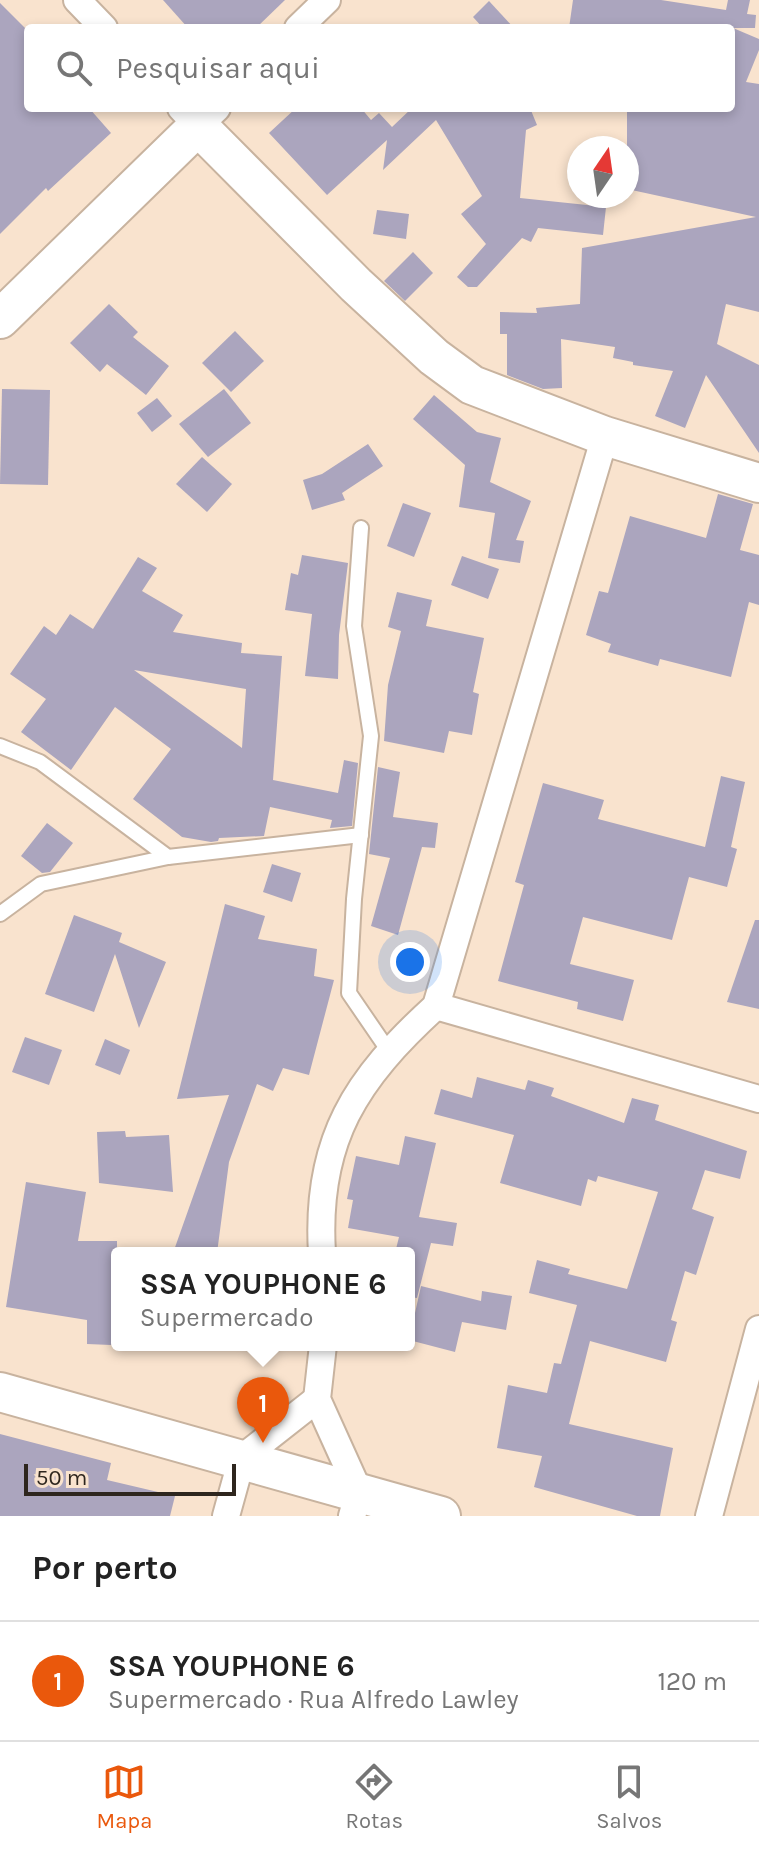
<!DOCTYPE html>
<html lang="pt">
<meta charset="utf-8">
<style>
:root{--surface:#fff;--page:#f2f2f2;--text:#222;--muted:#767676;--line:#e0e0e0;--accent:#ea580c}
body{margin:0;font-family:Karla,sans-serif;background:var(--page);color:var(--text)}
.compass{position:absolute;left:567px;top:136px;width:72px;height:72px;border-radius:50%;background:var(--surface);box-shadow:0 4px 12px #0003;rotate:13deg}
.scale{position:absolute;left:24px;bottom:20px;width:212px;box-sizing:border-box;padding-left:8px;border:4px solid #2e261e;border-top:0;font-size:22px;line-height:28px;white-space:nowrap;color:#2e261e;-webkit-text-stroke:6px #f9e3ce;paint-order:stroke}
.you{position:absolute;left:410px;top:962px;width:28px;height:28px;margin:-20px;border:6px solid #fff;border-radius:50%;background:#1a73e8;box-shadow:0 0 0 12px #1a73e833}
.badge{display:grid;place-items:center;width:52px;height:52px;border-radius:50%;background:var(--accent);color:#fff;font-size:26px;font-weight:700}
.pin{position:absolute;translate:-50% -66px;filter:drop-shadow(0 2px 4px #0008)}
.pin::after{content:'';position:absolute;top:42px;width:28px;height:24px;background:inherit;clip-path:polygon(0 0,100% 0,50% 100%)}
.popup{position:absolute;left:111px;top:1247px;width:304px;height:104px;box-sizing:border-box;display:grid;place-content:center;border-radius:8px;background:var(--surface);filter:drop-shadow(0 2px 6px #0005);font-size:26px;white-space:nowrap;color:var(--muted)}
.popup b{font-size:30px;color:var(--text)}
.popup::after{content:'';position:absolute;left:50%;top:100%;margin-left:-16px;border:16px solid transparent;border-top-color:var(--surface)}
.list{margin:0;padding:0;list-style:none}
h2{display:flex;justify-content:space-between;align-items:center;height:104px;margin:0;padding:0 32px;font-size:34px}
h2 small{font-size:26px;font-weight:400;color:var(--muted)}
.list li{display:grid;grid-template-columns:52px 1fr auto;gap:24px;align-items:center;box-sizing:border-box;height:120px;padding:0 32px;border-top:2px solid var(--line)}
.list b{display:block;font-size:30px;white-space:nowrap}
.list p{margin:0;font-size:26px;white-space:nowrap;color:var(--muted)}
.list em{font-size:26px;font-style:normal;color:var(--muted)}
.icon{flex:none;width:44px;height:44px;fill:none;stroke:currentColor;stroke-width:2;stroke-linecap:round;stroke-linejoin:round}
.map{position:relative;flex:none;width:759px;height:1516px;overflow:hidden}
.search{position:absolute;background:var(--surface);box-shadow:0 4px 12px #0003;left:24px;right:24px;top:24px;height:88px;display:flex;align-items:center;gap:20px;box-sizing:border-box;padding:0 28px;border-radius:8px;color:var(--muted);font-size:30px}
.sheet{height:224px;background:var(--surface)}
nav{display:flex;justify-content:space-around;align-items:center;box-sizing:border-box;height:112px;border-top:2px solid var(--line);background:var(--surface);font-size:22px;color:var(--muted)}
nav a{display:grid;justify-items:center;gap:4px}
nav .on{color:var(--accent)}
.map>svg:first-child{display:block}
.building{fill:#aba5be;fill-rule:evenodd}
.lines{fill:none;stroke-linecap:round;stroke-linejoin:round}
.lane-casing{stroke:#c8b39f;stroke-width:18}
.street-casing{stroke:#c8b39f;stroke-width:30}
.secondary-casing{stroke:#c8b39f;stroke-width:42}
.lane{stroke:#fff;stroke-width:14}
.street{stroke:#fff;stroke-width:26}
.secondary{stroke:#fff;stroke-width:38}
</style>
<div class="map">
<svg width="759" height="1516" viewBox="0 0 759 1516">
<rect width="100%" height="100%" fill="#f9e3ce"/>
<g class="building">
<path d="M 163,0 L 285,0 L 256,28 L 188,28 Z"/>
<path d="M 573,0 L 661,0 L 726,10 L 728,0 L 750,0 L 747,14 L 756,15 L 755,28 L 733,28 L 759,39 L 759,50 L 746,82 L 759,84 L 759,312 L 726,304 L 717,344 L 759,365 L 759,453 L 706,375 L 685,428 L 655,416 L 673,371 L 633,365 L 633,362 L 613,358 L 615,347 L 561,339 L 562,388 L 543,389 L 507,375 L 507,334 L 500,334 L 500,312 L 537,313 L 536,308 L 580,304 L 582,248 L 756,217 L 627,189 L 627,108 L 731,108 L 731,28 L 569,28 Z"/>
<path d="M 489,1 L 514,28 L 483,28 L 473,17 Z"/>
<path d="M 0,3 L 28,31 L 28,108 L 89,108 L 111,133 L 48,191 L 46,188 L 0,234 Z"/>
<path d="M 296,108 L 361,108 L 371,120 L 379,113 L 392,127 L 412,108 L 530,108 L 537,125 L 526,130 L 520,198 L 606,207 L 603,235 L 538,228 L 531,242 L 522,238 L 477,287 L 468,287 L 457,277 L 486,244 L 461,214 L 482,196 L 436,120 L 383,170 L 387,140 L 327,195 L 269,133 Z"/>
<path d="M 377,210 L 409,214 L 406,239 L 373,234 Z"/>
<path d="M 413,252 L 433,273 L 405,301 L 384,281 Z"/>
<path d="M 109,304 L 138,332 L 133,337 L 169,366 L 146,395 L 107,364 L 100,372 L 70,343 Z"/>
<path d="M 235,331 L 264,361 L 231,392 L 202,363 Z"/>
<path d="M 2,389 L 50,390 L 48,485 L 0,484 Z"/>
<path d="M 224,389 L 251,423 L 208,457 L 179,424 Z"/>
<path d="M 434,395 L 477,432 L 501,438 L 490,482 L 531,501 L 516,540 L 524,541 L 520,563 L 488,558 L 495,513 L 459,507 L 465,465 L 413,419 Z"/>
<path d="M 157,398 L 172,416 L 152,432 L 137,413 Z"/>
<path d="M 368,444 L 383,466 L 342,493 L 345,500 L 312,510 L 303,480 L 322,474 Z"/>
<path d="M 202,457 L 232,484 L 207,512 L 176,484 Z"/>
<path d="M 718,494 L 753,504 L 740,550 L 759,555 L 759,605 L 749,602 L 731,677 L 660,659 L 658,666 L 608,652 L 611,644 L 586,635 L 599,591 L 608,593 L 630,516 L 706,538 Z"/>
<path d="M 403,503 L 431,513 L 414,557 L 387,546 Z"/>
<path d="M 302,555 L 348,563 L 339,635 L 338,679 L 305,676 L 312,614 L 285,610 L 291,573 L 298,575 Z"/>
<path d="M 462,556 L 499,569 L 488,599 L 451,585 Z"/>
<path d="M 138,557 L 157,568 L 142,591 L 183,615 L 173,632 L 242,643 L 241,653 L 282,656 L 273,780 L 338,793 L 344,760 L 358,763 L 352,826 L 330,828 L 332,820 L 270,807 L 264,836 L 219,838 L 218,841 L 211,842 L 182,837 L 133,799 L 171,749 L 115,707 L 71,770 L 21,732 L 46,699 L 10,674 L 44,626 L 56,635 L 70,614 L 93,629 ZM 134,670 L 246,689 L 242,748 Z"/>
<path d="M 397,592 L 432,600 L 426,626 L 484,638 L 473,692 L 479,694 L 472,735 L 449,731 L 444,753 L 384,741 L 388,685 L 401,631 L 388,627 Z"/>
<path d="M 378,767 L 400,772 L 393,817 L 438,823 L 435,848 L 422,847 L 398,935 L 371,926 L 390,858 L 369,854 Z"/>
<path d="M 721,776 L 745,782 L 731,847 L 737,849 L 727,887 L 689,877 L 672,940 L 583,917 L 570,964 L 634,980 L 623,1021 L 577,1009 L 578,1002 L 498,981 L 524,885 L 515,882 L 543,783 L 604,800 L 598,819 L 705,847 Z"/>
<path d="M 47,823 L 73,843 L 50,872 L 42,873 L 21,856 Z"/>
<path d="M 272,864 L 301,873 L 292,902 L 263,892 Z"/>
<path d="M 225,904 L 265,916 L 258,939 L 317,949 L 314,976 L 334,980 L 309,1075 L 283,1068 L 273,1091 L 257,1084 L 229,1162 L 217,1253 L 173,1253 L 229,1095 L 177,1099 Z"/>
<path d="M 74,915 L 122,933 L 119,942 L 166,962 L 139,1028 L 115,954 L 94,1012 L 45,994 Z"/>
<path d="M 755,920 L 759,920 L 759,1009 L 727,1002 Z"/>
<path d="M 25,1037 L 62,1050 L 49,1085 L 12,1072 Z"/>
<path d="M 105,1039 L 130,1050 L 120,1075 L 95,1065 Z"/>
<path d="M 477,1077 L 525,1090 L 528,1080 L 554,1088 L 551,1096 L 624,1123 L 632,1098 L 659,1105 L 655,1120 L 747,1151 L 740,1179 L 705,1170 L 692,1209 L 714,1217 L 696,1275 L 685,1271 L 671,1320 L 677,1322 L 666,1362 L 590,1341 L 569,1424 L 673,1448 L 660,1516 L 637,1516 L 534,1487 L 542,1456 L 497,1448 L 508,1385 L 547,1393 L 554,1363 L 561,1364 L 577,1305 L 529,1293 L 537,1260 L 570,1269 L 568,1274 L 627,1289 L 658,1192 L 598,1176 L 596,1182 L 588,1179 L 581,1206 L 500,1183 L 514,1135 L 434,1114 L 441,1089 L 472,1098 Z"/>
<path d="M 125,1131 L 126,1137 L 169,1135 L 173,1192 L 99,1183 L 97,1132 Z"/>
<path d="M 405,1136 L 436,1143 L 419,1217 L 457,1223 L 453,1246 L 431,1243 L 417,1298 L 409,1297 L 409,1253 L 395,1253 L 399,1237 L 348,1228 L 353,1200 L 347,1199 L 356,1156 L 399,1165 Z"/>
<path d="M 26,1182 L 86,1192 L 78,1241 L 117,1241 L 117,1321 L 112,1320 L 111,1345 L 87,1344 L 87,1320 L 6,1307 Z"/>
<path d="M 421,1286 L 481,1301 L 482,1291 L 512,1296 L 506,1330 L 462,1322 L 455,1352 L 409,1340 Z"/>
<path d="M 0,1434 L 111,1463 L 107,1480 L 175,1496 L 170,1516 L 0,1516 Z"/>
</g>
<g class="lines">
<defs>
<g id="lane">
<path d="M 361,528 L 354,626 L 371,736 L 354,899 L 349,993 L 388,1050"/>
<path d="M 0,746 L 40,762 L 168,857 L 361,835"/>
<path d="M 0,914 L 41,884 L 168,857"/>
</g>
<g id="street">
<path d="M 77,0 L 104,28"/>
<path d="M 298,28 L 327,0"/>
<path d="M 181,108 L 198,126 L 217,108"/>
<path d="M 436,1006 L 759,1099"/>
<path d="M 322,1253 C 315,1140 356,1079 436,1006 L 605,436"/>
<path d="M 323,1345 L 317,1399 L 359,1492 L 352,1516"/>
<path d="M 226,1516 L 242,1458 L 317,1399"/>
<path d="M 709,1516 L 759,1329"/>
</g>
<g id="secondary">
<path d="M 0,319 L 198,126 L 356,285 L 434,357 L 472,385 L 605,436 L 759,483"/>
<path d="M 0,1392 L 441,1516"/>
</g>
</defs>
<use href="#lane" class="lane-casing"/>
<use href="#street" class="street-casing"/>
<use href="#secondary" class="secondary-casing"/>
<use href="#lane" class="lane"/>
<use href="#street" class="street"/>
<use href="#secondary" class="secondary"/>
</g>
</svg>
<svg class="compass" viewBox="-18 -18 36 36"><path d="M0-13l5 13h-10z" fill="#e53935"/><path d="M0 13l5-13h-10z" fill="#767676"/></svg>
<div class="scale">50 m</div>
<div class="you"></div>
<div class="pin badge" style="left:263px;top:1443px">1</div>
<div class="popup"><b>SSA YOUPHONE 6</b>Supermercado</div>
<div class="search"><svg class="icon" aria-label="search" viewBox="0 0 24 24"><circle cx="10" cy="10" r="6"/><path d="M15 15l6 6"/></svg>Pesquisar aqui</div>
</div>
<section class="sheet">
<h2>Por perto<small></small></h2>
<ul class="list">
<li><span class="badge">1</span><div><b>SSA YOUPHONE 6</b><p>Supermercado · Rua Alfredo Lawley</p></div><em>120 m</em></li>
</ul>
</section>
<nav>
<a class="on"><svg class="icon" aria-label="map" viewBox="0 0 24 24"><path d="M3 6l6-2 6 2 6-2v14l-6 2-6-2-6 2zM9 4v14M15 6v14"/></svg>Mapa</a>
<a><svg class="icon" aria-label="directions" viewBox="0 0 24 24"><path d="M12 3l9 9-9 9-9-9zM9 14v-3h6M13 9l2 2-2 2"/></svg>Rotas</a>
<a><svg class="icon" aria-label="saved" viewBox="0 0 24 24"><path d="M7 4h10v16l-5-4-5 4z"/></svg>Salvos</a>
</nav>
